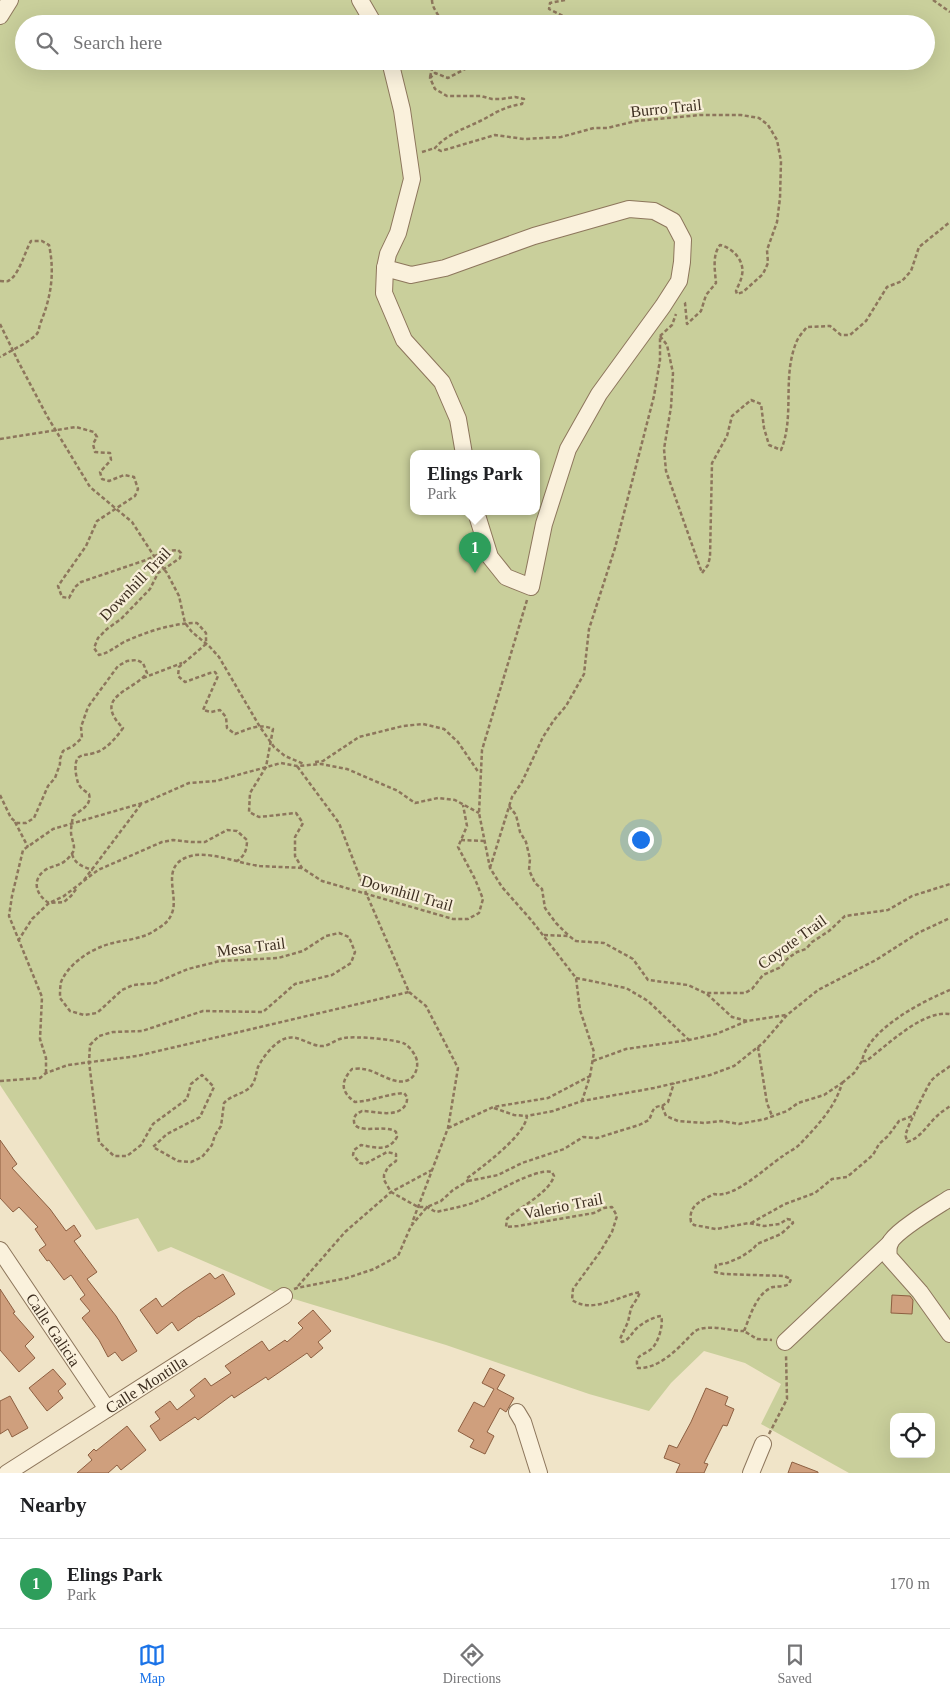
<!DOCTYPE html>
<style>
:root{--surface:#fff;--page:#f2f2f2;--text:#202124;--muted:#757577;--line:#e0e0e0;--accent:#1a73e8}
body{margin:0;font-family:Georgia,serif;background:var(--page);color:var(--text)}
.controls{position:absolute;right:15px;bottom:15px;display:grid;overflow:hidden;border-radius:10px;box-shadow:0 5px 20px #0002}
.controls button{width:45px;height:45px;display:grid;place-items:center;padding:0;border:0;border-bottom:1px solid var(--line);background:var(--surface);color:var(--text);font:25px sans-serif}
.you{position:absolute;left:640px;top:839px;width:18px;height:18px;margin:-12px;border:4px solid #fff;border-radius:50%;background:#1a73e8;box-shadow:0 0 0 8px #1a73e833}
.badge{display:grid;place-items:center;width:32px;height:32px;border-radius:50%;background:var(--accent);color:#fff;font-size:16px;font-weight:700}
.pin{position:absolute;translate:-50% -41px;filter:drop-shadow(0 1px 2px #0008)}
.pin::after{content:'';position:absolute;top:26px;width:18px;height:15px;background:inherit;clip-path:polygon(0 0,100% 0,50% 100%)}
.popup{position:absolute;left:410px;top:450px;width:130px;height:65px;box-sizing:border-box;display:grid;place-content:center;border-radius:10px;background:var(--surface);filter:drop-shadow(0 1px 4px #0005);font-size:16px;white-space:nowrap;color:var(--muted)}
.popup b{font-size:19px;color:var(--text)}
.popup::after{content:'';position:absolute;left:50%;top:100%;margin-left:-10px;border:10px solid transparent;border-top-color:var(--surface)}
.list{margin:0;padding:0;list-style:none}
h2{display:flex;justify-content:space-between;align-items:center;height:65px;margin:0;padding:0 20px;font-size:21px}
h2 small{font-size:16px;font-weight:400;color:var(--muted)}
.list li{display:grid;grid-template-columns:32px 1fr auto;gap:15px;align-items:center;box-sizing:border-box;height:90px;padding:0 20px;border-top:1px solid var(--line)}
.list b{display:block;font-size:19px;white-space:nowrap}
.list p{margin:0;font-size:16px;white-space:nowrap;color:var(--muted)}
.list em{font-size:16px;font-style:normal;color:var(--muted)}
.icon{flex:none;width:28px;height:28px;fill:none;stroke:currentColor;stroke-width:2;stroke-linecap:round;stroke-linejoin:round}
.map{position:relative;flex:none;width:950px;height:1473px;overflow:hidden}
.search{position:absolute;background:var(--surface);box-shadow:0 5px 20px #0002;left:15px;right:15px;top:15px;height:55px;display:flex;align-items:center;gap:12px;box-sizing:border-box;padding:0 18px;border-radius:28px;color:var(--muted);font-size:19px}
.sheet{height:155px;background:var(--surface)}
nav{display:flex;justify-content:space-around;align-items:center;box-sizing:border-box;height:70px;border-top:1px solid var(--line);background:var(--surface);font-size:14px;color:var(--muted)}
nav a{display:grid;justify-items:center;gap:2px}
nav .on{color:var(--accent)}
.map>svg:first-child{display:block}
.green{fill:#c9cf9b;fill-rule:evenodd}
.building{fill:#cf9f7d;stroke:#8d5f41}
.lines{fill:none;stroke-linecap:round;stroke-linejoin:round}
.minor-casing{stroke:#8d765c;stroke-width:18}
.path{stroke:#8d765c;stroke-width:2.5;stroke-dasharray:4 2.5;stroke-linecap:butt}
.minor{stroke:#faf1dc;stroke-width:16}
.labels{text-anchor:middle;dominant-baseline:central;stroke-width:4.5;stroke-linejoin:round;paint-order:stroke}
.street-label{font-size:16px;fill:#3d2e20;stroke:#f7eed8}
</style>
<div class="map">
<svg width="950" height="1473" viewBox="0 0 950 1473">
<rect width="100%" height="100%" fill="#f0e4c8"/>
<path class="green" d="M 0,0 L 950,0 L 950,1473 L 849,1473 L 761,1424 L 781,1384 L 745,1363 L 704,1351 L 671,1383 L 649,1411 L 589,1394 L 446,1345 L 284,1296 L 171,1247 L 158,1252 L 138,1218 L 96,1230 L 0,1085 ZM 24,24 L 926,24 L 926,61 L 24,61 ZM 414,454 L 536,454 L 536,512 L 414,512 ZM 894,1417 L 931,1417 L 931,1454 L 894,1454 Z"/>
<g class="building">
<path d="M 0,1140 L 17,1164 L 12,1168 L 50,1209 L 66,1231 L 74,1225 L 81,1236 L 74,1241 L 97,1272 L 87,1279 L 116,1316 L 137,1351 L 122,1361 L 115,1352 L 108,1357 L 99,1340 L 82,1318 L 90,1311 L 80,1299 L 85,1295 L 71,1275 L 64,1280 L 49,1260 L 47,1261 L 39,1250 L 46,1245 L 35,1229 L 38,1227 L 19,1207 L 13,1212 L 0,1198 Z"/>
<path d="M 210,1273 L 215,1279 L 223,1274 L 235,1294 L 199,1317 L 199,1316 L 178,1331 L 172,1322 L 157,1334 L 140,1310 L 156,1298 L 162,1307 L 183,1291 Z"/>
<path d="M 0,1289 L 15,1312 L 13,1313 L 34,1337 L 25,1346 L 35,1358 L 19,1372 L 0,1350 Z"/>
<path d="M 892,1295 L 910,1296 L 913,1300 L 912,1314 L 891,1313 Z"/>
<path d="M 313,1310 L 331,1331 L 318,1342 L 323,1348 L 311,1358 L 307,1353 L 268,1380 L 266,1377 L 234,1398 L 232,1395 L 198,1420 L 195,1417 L 160,1441 L 150,1426 L 160,1419 L 155,1412 L 170,1401 L 177,1410 L 195,1396 L 190,1390 L 205,1378 L 211,1386 L 231,1373 L 225,1366 L 262,1341 L 269,1351 L 285,1340 L 287,1342 L 303,1328 L 298,1323 Z"/>
<path d="M 490,1368 L 505,1375 L 497,1389 L 514,1398 L 506,1412 L 500,1408 L 487,1432 L 494,1436 L 485,1454 L 470,1447 L 474,1440 L 458,1431 L 474,1402 L 484,1407 L 494,1389 L 482,1383 Z"/>
<path d="M 53,1369 L 66,1384 L 58,1391 L 63,1398 L 47,1411 L 29,1388 Z"/>
<path d="M 706,1388 L 728,1397 L 725,1405 L 734,1409 L 727,1426 L 723,1425 L 704,1463 L 708,1464 L 704,1473 L 676,1473 L 680,1464 L 664,1458 L 669,1445 L 677,1448 L 691,1422 Z"/>
<path d="M 10,1396 L 28,1428 L 12,1437 L 8,1429 L 0,1434 L 0,1401 Z"/>
<path d="M 127,1426 L 146,1450 L 121,1470 L 117,1465 L 108,1473 L 77,1473 L 92,1460 L 88,1455 L 94,1449 L 96,1451 Z"/>
<path d="M 792,1462 L 818,1472 L 818,1473 L 788,1473 Z"/>
</g>
<g class="lines">
<defs>
<g id="minor">
<path d="M 360,0 L 374,24"/>
<path d="M 0,16 L 10,0"/>
<path d="M 390,61 L 402,110 L 412,179 L 398,233 L 388,254 L 385,268 L 411,275 L 445,268 L 534,236 L 629,209 L 654,211 L 673,221 L 683,240 L 682,262 L 679,281 L 663,306 L 599,394 L 568,449 L 544,524 L 531,587 L 506,577 L 490,557 L 476,512"/>
<path d="M 385,268 L 384,293 L 404,340 L 442,382 L 458,419 L 464,454"/>
<path d="M 950,1198 C 936,1207 900,1228 891,1241 C 888,1246 888,1251 889,1257 L 920,1292 L 950,1334"/>
<path id="s1" d="M 0,1250 L 107,1409"/>
<path d="M 785,1342 L 890,1243"/>
<path d="M 517,1412 L 523,1422 L 539,1473"/>
<path id="s2" d="M 7,1473 L 284,1296"/>
<path d="M 751,1473 L 763,1444"/>
</g>
</defs>
<use href="#minor" class="minor-casing"/>
<g class="path">
<path d="M 432,0 C 432,9 440,15 442,24"/>
<path d="M 565,0 L 550,3 L 549,9 L 567,18 L 590,21 L 599,24"/>
<path d="M 933,0 L 950,12"/>
<path d="M 492,61 L 465,69 L 448,78 L 435,73 L 430,78 L 435,89 L 447,96 L 481,96 L 492,99 L 501,99 L 515,97 L 524,99 L 522,104 C 508,106 498,111 486,118 C 468,128 449,132 435,148 L 441,151 L 495,135 L 524,139 L 561,137 L 594,128 L 607,128 L 636,121 L 700,115 L 741,115 L 759,118 L 768,125 L 777,140 L 781,161 L 780,198 L 777,222 L 767,250 L 768,263 L 763,274 L 743,292 L 737,294 L 736,291 C 738,286 741,281 742,275 C 745,261 733,248 720,245 C 712,255 715,271 716,283 L 706,295 L 701,311 L 687,324 L 685,303 L 683,301"/>
<path d="M 430,77 L 434,61"/>
<path d="M 422,152 L 435,148"/>
<path d="M 0,281 C 3,281 6,282 8,281 C 19,276 25,251 31,241 L 42,241 L 49,245 C 55,273 51,298 40,324 C 39,328 39,332 36,335 C 26,344 12,350 0,357"/>
<path d="M 0,324 L 18,361 L 47,416 L 90,487 L 132,522 L 154,556 L 167,573 L 179,596 L 185,623 L 192,632 L 210,647 L 219,657 L 260,727 L 274,747 L 285,756 L 304,764"/>
<path d="M 660,336 L 672,325 L 676,314"/>
<path d="M 660,336 L 667,345 L 673,373 L 671,407 L 664,449 L 666,471 L 702,573 L 708,565 L 710,557 L 712,463 L 727,436 L 732,416 L 751,400 L 761,404 L 764,428 L 769,445 L 781,450 C 795,416 782,378 796,343 C 798,337 803,332 807,327 L 830,326 L 841,335 L 850,335 L 866,321 L 887,287 L 902,281 L 911,271 L 919,247 L 950,222"/>
<path d="M 0,439 L 76,427 L 94,432 L 97,437 L 93,444 L 95,452 L 110,453 L 111,460 L 100,472 L 102,479 L 109,481 L 124,475 L 134,477 L 138,489 L 135,496 L 97,521 L 86,546 L 58,586 L 62,597 L 69,598 L 75,587 L 81,582 L 146,560 L 166,551 L 178,550 L 181,553 L 180,558 L 158,573 L 150,589 L 121,619 L 107,629 L 98,638 L 94,648 L 99,655 C 109,653 115,647 124,642 C 146,632 172,623 197,623 L 206,633 L 206,644 L 179,667 L 178,676 L 185,682 L 210,673 L 215,672 L 218,676 L 203,710 L 211,712 L 220,710 L 226,717 L 227,728 L 235,734 C 248,729 260,723 273,729 L 266,767 L 250,793 L 249,812 L 259,817 L 296,813 L 303,823 L 295,837 L 295,856 L 302,868 L 322,881 L 453,919 L 468,919 L 479,913 L 483,899 L 475,879 L 458,847 L 467,826 L 463,805"/>
<path d="M 527,600 L 482,750 L 479,813 L 490,868 L 502,887 L 532,921 L 576,978 L 580,1010 L 594,1052 L 590,1076 L 582,1101"/>
<path d="M 143,678 L 182,663"/>
<path d="M 315,762 L 323,761 L 359,737 L 403,726 L 423,724 L 444,729 L 458,742 L 479,773"/>
<path d="M 0,795 L 11,818 L 17,823 L 26,823 L 34,818 L 48,786 L 55,778 L 60,764 L 60,759 L 63,751 L 73,746 L 82,738 L 81,727 L 88,707 L 118,666 L 127,661 L 137,660 L 143,663 L 147,673 C 134,691 91,696 123,728 C 116,738 106,750 94,753 C 88,755 84,754 79,757 C 73,762 76,776 78,783 C 80,788 85,791 89,794 C 92,805 81,810 73,816 C 72,822 71,827 71,832 C 71,839 76,845 73,852 C 71,855 68,859 65,861 C 59,866 50,866 44,871 C 31,881 37,896 49,903 L 64,896 L 98,870 L 162,842 L 173,840 L 191,842 L 205,842 L 227,830 L 237,831 L 247,840 C 247,849 245,856 237,861"/>
<path d="M 509,806 L 516,815 L 520,832 L 526,842 L 530,859 L 529,870 L 535,883 L 542,889 L 545,908 L 556,923 L 568,935"/>
<path d="M 15,822 L 28,847"/>
<path d="M 461,840 L 484,841"/>
<path d="M 72,854 C 75,864 83,867 93,870"/>
<path d="M 302,868 C 288,867 274,867 260,866 C 239,864 205,848 185,858 C 161,869 179,896 172,913 C 169,921 164,925 157,929 C 141,941 121,939 103,946 C 87,952 68,965 61,982 C 60,987 60,993 60,998 L 70,1011 L 84,1015 L 97,1013 L 122,990 L 133,985 L 155,983 L 188,969 L 220,961 L 278,958 L 303,951 L 326,936 L 339,933 L 349,937 L 355,952 L 351,963 L 332,975 L 295,984 L 263,1012 L 203,1011 L 142,1031 L 113,1032 L 99,1036 L 90,1045 L 89,1062 L 99,1142 L 114,1156 L 127,1156 L 141,1145 L 153,1124 L 187,1099 L 191,1084 L 202,1075 L 214,1087 L 200,1117 L 167,1134 L 153,1147 L 178,1161 L 191,1162 L 202,1157 L 212,1145 L 215,1135 L 221,1126 L 224,1103 C 232,1094 244,1095 252,1085 C 256,1079 256,1073 258,1067 C 263,1057 275,1041 287,1038 C 298,1035 309,1045 320,1046 C 329,1047 335,1039 344,1038 C 354,1036 396,1039 405,1044 C 410,1047 417,1056 417,1062 C 418,1068 415,1076 410,1079 C 396,1088 377,1070 363,1069 C 360,1068 355,1069 352,1069 C 340,1082 341,1092 355,1102 C 372,1101 387,1094 404,1093 C 407,1096 408,1099 406,1104 C 398,1119 375,1111 362,1111 C 358,1113 355,1114 354,1119 C 352,1137 386,1123 396,1132 L 397,1137 C 388,1153 374,1147 361,1145 L 354,1150 L 353,1155 L 360,1163 L 365,1164 L 387,1152 L 396,1154 L 396,1161 L 388,1167 L 384,1175 L 384,1180 L 391,1192 L 418,1207 L 427,1207 L 436,1212 C 449,1209 462,1207 475,1202 C 493,1195 533,1168 552,1172 L 554,1176 C 550,1191 523,1206 510,1216 L 507,1219 L 506,1227 L 518,1226 L 594,1213 L 604,1208 L 612,1207 L 617,1216 L 612,1232 L 600,1252 L 573,1289 L 572,1300 C 592,1314 619,1296 640,1292 L 638,1297 L 631,1308 L 628,1322 L 620,1339 L 622,1342 C 629,1340 631,1334 636,1329 C 642,1323 653,1317 661,1316 C 664,1324 658,1345 650,1350 C 642,1356 634,1355 638,1368 C 656,1369 674,1353 685,1341 C 690,1337 694,1330 700,1329 C 714,1325 730,1331 744,1331"/>
<path d="M 490,868 L 512,797 L 522,782 L 543,737 L 554,720 L 566,706 L 584,674 L 589,629 L 615,548 L 654,396 L 660,360 L 660,338"/>
<path d="M 84,880 L 142,803"/>
<path d="M 544,935 L 569,936 L 576,941 L 604,943 L 633,959 L 648,980 L 688,985 L 705,993 L 745,993 L 752,989 L 763,975 L 781,967 L 787,959 L 797,952 L 806,949 L 812,942 L 829,931 L 845,916 L 888,910 L 912,896 L 950,884"/>
<path d="M 18,941 L 32,919 L 49,903 L 64,902 L 71,896 L 77,888"/>
<path d="M 576,978 L 626,988 L 648,1001 L 689,1040"/>
<path d="M 950,990 C 923,1001 868,1029 862,1061 L 866,1061 C 888,1045 922,1010 950,1014"/>
<path d="M 409,992 L 426,1006 L 458,1068 L 448,1128 L 412,1223"/>
<path d="M 707,994 L 732,1017 L 747,1021 L 786,1015"/>
<path d="M 758,1047 L 767,1103 L 772,1116"/>
<path d="M 593,1061 L 626,1049 L 689,1040 L 716,1034 L 747,1021"/>
<path d="M 950,1066 C 944,1071 936,1075 931,1081 C 928,1085 906,1129 906,1134 C 905,1137 907,1139 907,1142 C 921,1138 927,1125 937,1116 C 941,1112 946,1109 950,1106"/>
<path d="M 46,1073 L 46,1058 L 40,1039 L 42,997 L 9,916 L 12,896 L 23,850 L 53,829 L 146,802 L 189,783 L 216,781 L 281,763 L 297,766 L 321,764 L 347,769 L 398,791 L 415,803 L 438,798 L 455,800 L 479,813"/>
<path d="M 0,1081 L 40,1078 L 46,1073 L 68,1065 L 137,1056 L 409,992 L 366,893 L 339,823 L 297,766"/>
<path d="M 842,1083 L 854,1073 L 862,1061"/>
<path d="M 662,1106 L 668,1102 L 674,1083"/>
<path d="M 494,1108 L 514,1115 L 527,1116"/>
<path d="M 448,1128 L 493,1107 L 548,1098 L 590,1076"/>
<path d="M 468,1181 L 498,1175 L 522,1163 L 564,1149 L 583,1137 L 597,1138 L 639,1125 L 649,1120 C 653,1112 652,1106 662,1106 L 666,1116 L 678,1121 L 705,1123 L 721,1121 L 739,1124 L 765,1119 L 787,1111 L 798,1103 L 824,1095 L 842,1083 C 836,1106 818,1125 801,1143 C 796,1149 789,1151 783,1156 C 766,1167 734,1199 714,1194 C 701,1201 688,1205 691,1222 L 694,1225 L 716,1229 L 749,1223 L 764,1226 L 780,1224 L 787,1219 L 792,1220 L 793,1223 L 781,1234 L 757,1244 L 753,1249 L 741,1257 L 727,1263 L 716,1265 L 715,1272 L 724,1274 L 784,1276 L 791,1279 L 789,1284 C 783,1287 778,1286 773,1287 C 756,1293 750,1317 744,1331 L 757,1339 L 772,1340"/>
<path d="M 751,1223 L 785,1204 L 815,1193 L 832,1179 L 847,1177 L 873,1155 L 879,1144 L 888,1136 L 899,1121 L 915,1115"/>
<path d="M 298,1286 L 345,1232 L 391,1192 L 432,1170"/>
<path d="M 294,1289 L 297,1288 L 347,1278 L 374,1269 L 398,1256 L 411,1226 L 427,1207 L 441,1201 L 453,1190 L 468,1181 L 466,1179 C 482,1167 525,1136 527,1116 L 553,1111 L 582,1101 L 654,1088 L 710,1075 L 734,1066 L 763,1043 L 787,1015 L 818,990 L 876,960 L 918,933 L 950,918"/>
<path d="M 769,1434 L 787,1399 L 786,1354"/>
</g>
<use href="#minor" class="minor"/>
</g>
<g class="labels">
<g class="street-label">
<text transform="translate(666 108) rotate(-6)">Burro Trail</text>
<text transform="translate(135 584) rotate(-46)">Downhill Trail</text>
<text transform="translate(407 893) rotate(16)">Downhill Trail</text>
<text transform="translate(792 942) rotate(-36)">Coyote Trail</text>
<text transform="translate(251 947) rotate(-7)">Mesa Trail</text>
<text transform="translate(563 1206) rotate(-11)">Valerio Trail</text>
<text stroke="none"><textPath href="#s1" startOffset="96">Calle Galicia</textPath></text>
<text stroke="none"><textPath href="#s2" startOffset="165">Calle Montilla</textPath></text>
</g>
</g>
</svg>
<div class="controls">
<button><svg class="icon" aria-label="locate" viewBox="0 0 24 24"><circle cx="12" cy="12" r="6"/><path d="M12 2v4M12 18v4M2 12h4M18 12h4"/></svg></button>
</div>
<div class="you"></div>
<div class="pin badge" style="left:475px;top:573px;background:#2e9e5b">1</div>
<div class="popup"><b>Elings Park</b>Park</div>
<div class="search"><svg class="icon" aria-label="search" viewBox="0 0 24 24"><circle cx="10" cy="10" r="6"/><path d="M15 15l6 6"/></svg>Search here</div>
</div>
<section class="sheet">
<h2>Nearby<small></small></h2>
<ul class="list">
<li><span class="badge" style="background:#2e9e5b">1</span><div><b>Elings Park</b><p>Park</p></div><em>170 m</em></li>
</ul>
</section>
<nav>
<a class="on"><svg class="icon" aria-label="map" viewBox="0 0 24 24"><path d="M3 6l6-2 6 2 6-2v14l-6 2-6-2-6 2zM9 4v14M15 6v14"/></svg>Map</a>
<a><svg class="icon" aria-label="directions" viewBox="0 0 24 24"><path d="M12 3l9 9-9 9-9-9zM9 14v-3h6M13 9l2 2-2 2"/></svg>Directions</a>
<a><svg class="icon" aria-label="saved" viewBox="0 0 24 24"><path d="M7 4h10v16l-5-4-5 4z"/></svg>Saved</a>
</nav>
